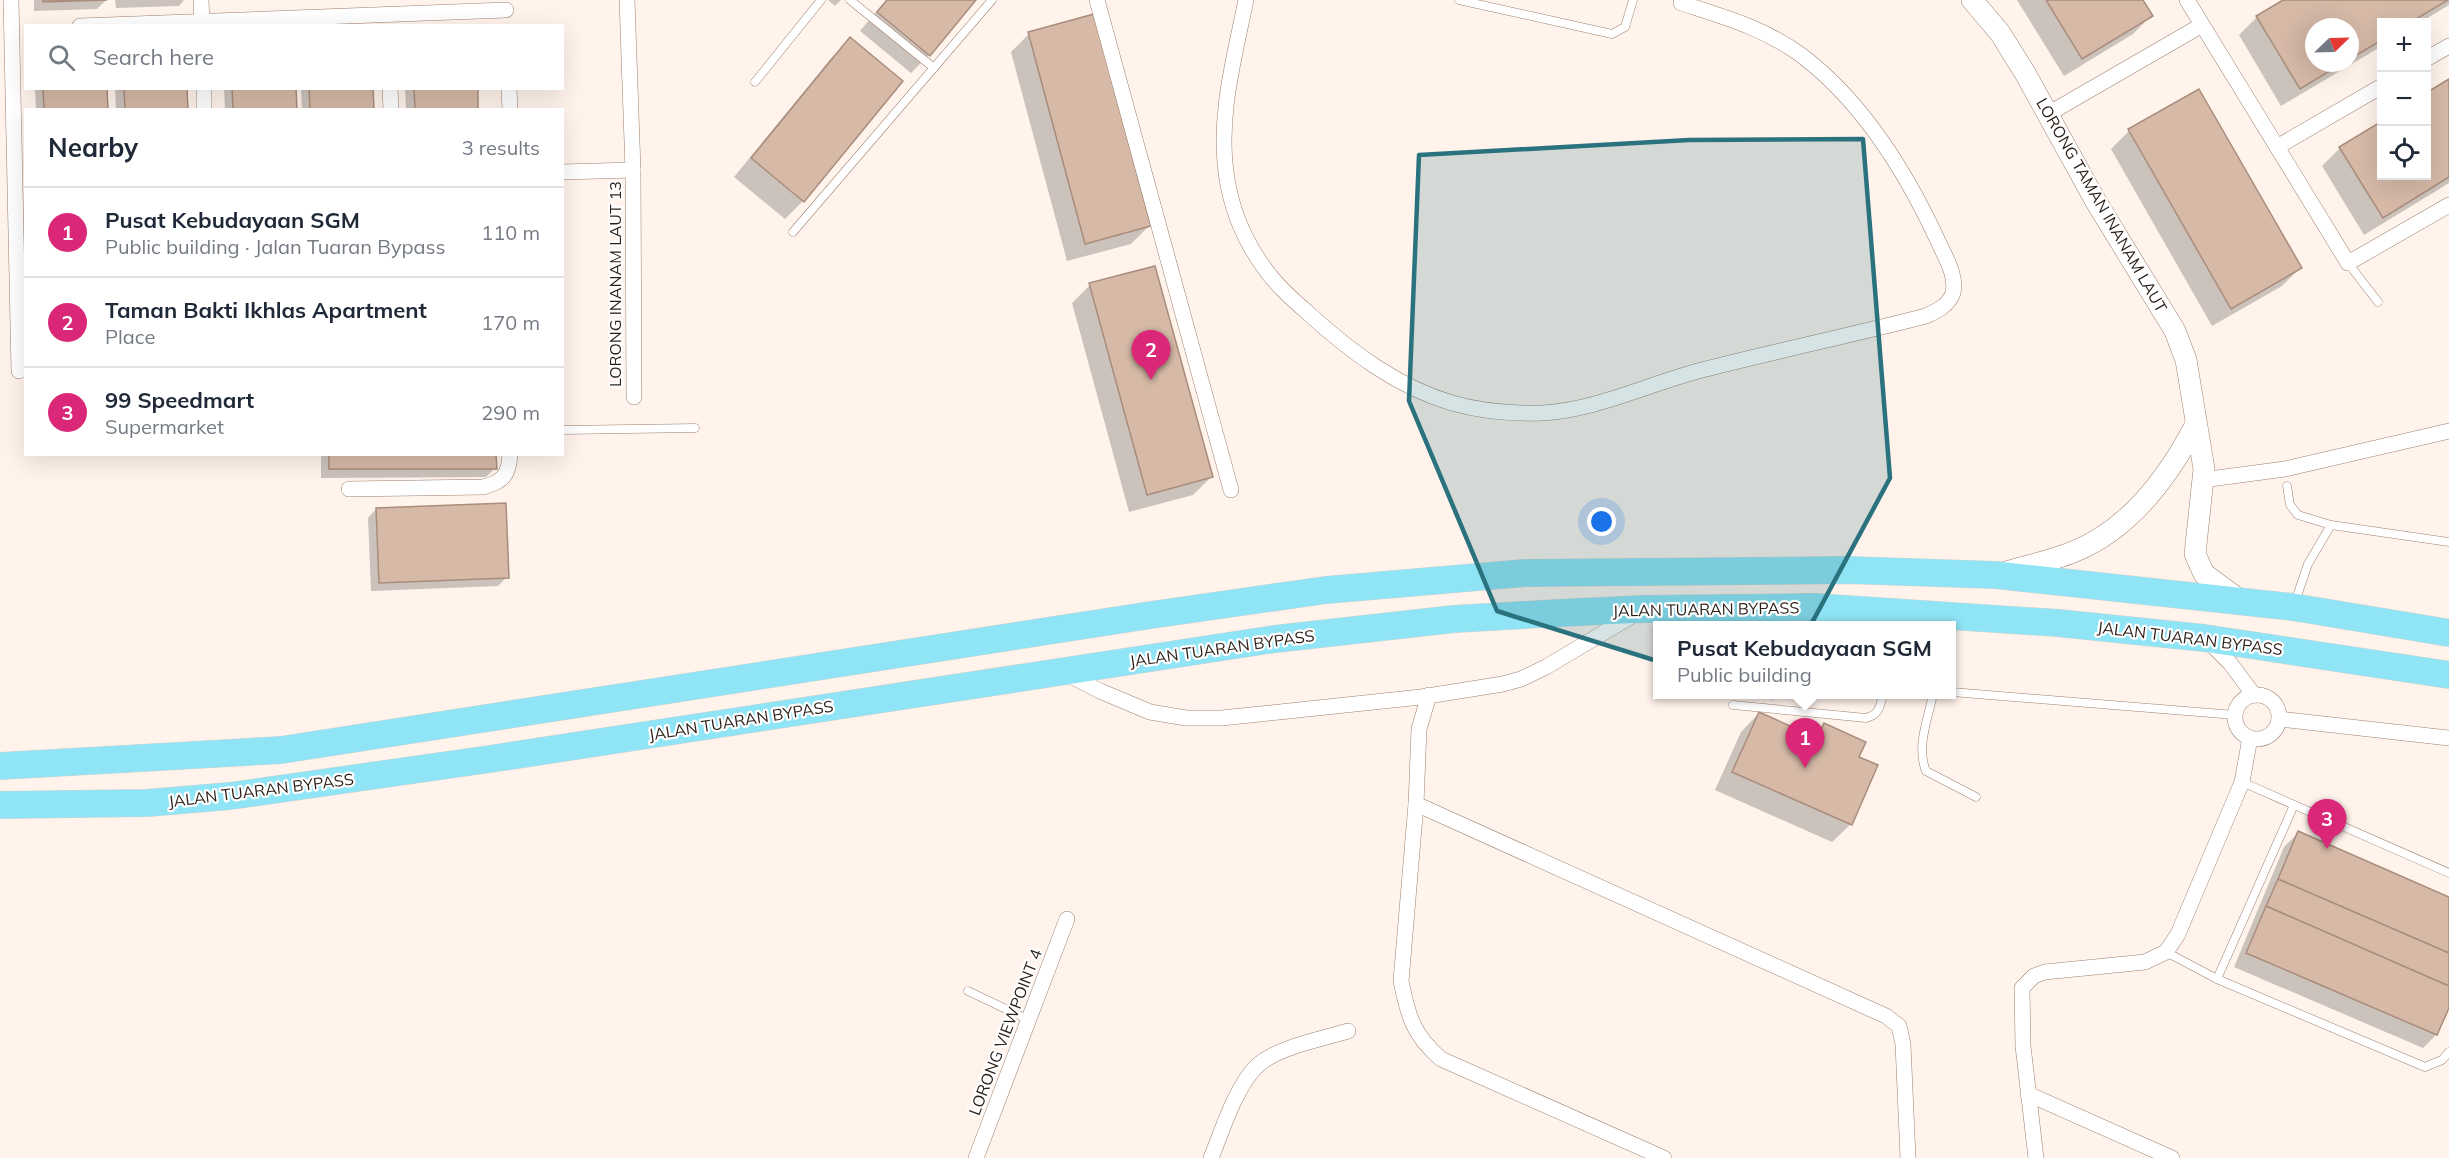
<!DOCTYPE html>
<meta charset="utf-8">
<style>
:root{--surface:#fff;--page:#f6f6f7;--text:#1f2937;--muted:#747a83;--line:#e0e1e3;--accent:#db2777}
body{margin:0;font-family:Mulish,sans-serif;background:var(--page);color:var(--text)}
.controls{position:absolute;right:18px;top:18px;display:grid;overflow:hidden;border-radius:0px;box-shadow:0 6px 24px #0002}
.controls button{width:54px;height:54px;display:grid;place-items:center;padding:0;border:0;border-bottom:2px solid var(--line);background:var(--surface);color:var(--text);font:30px sans-serif}
.compass{position:absolute;left:2305px;top:18px;width:54px;height:54px;border-radius:50%;background:var(--surface);box-shadow:0 6px 24px #0002;rotate:67deg}
.you{position:absolute;left:1602px;top:522px;width:21px;height:21px;margin:-15px;border:4px solid #fff;border-radius:50%;background:#1a73e8;box-shadow:0 0 0 9px #1a73e833}
.badge{display:grid;place-items:center;width:39px;height:39px;border-radius:50%;background:var(--accent);color:#fff;font-size:20px;font-weight:700}
.pin{position:absolute;translate:-50% -50px;filter:drop-shadow(0 2px 3px #0008)}
.pin::after{content:'';position:absolute;top:32px;width:21px;height:18px;background:inherit;clip-path:polygon(0 0,100% 0,50% 100%)}
.popup{position:absolute;left:1653px;top:621px;width:303px;height:78px;box-sizing:border-box;display:grid;place-content:center;border-radius:0px;background:var(--surface);filter:drop-shadow(0 2px 4px #0005);font-size:20px;white-space:nowrap;color:var(--muted)}
.popup b{font-size:22px;color:var(--text)}
.popup::after{content:'';position:absolute;left:50%;top:100%;margin-left:-12px;border:12px solid transparent;border-top-color:var(--surface)}
.list{margin:0;padding:0;list-style:none}
h2{display:flex;justify-content:space-between;align-items:center;height:78px;margin:0;padding:0 24px;font-size:26px}
h2 small{font-size:20px;font-weight:400;color:var(--muted)}
.list li{display:grid;grid-template-columns:39px 1fr auto;gap:18px;align-items:center;box-sizing:border-box;height:90px;padding:0 24px;border-top:2px solid var(--line)}
.list b{display:block;font-size:22px;white-space:nowrap}
.list p{margin:0;font-size:20px;white-space:nowrap;color:var(--muted)}
.list em{font-size:20px;font-style:normal;color:var(--muted)}
.icon{flex:none;width:33px;height:33px;fill:none;stroke:currentColor;stroke-width:2;stroke-linecap:round;stroke-linejoin:round}
.map{position:relative;flex:none;width:2449px;height:1158px;overflow:hidden}
.search{position:absolute;background:var(--surface);box-shadow:0 6px 24px #0002;left:24px;top:24px;width:540px;height:66px;display:flex;align-items:center;gap:15px;box-sizing:border-box;padding:0 21px;border-radius:0px;color:var(--muted);font-size:22px}
.panel{position:absolute;background:var(--surface);box-shadow:0 6px 24px #0002;left:24px;top:108px;width:540px;height:348px;border-radius:0px}
.map>svg:first-child{display:block}
.shadow{fill:#0003;fill-rule:evenodd}
.building{fill:#d6b9a7;stroke:#a98d7c;stroke-width:1.5}
.lines{fill:none;stroke-linecap:round;stroke-linejoin:round}
.lane-casing{stroke:#9d8170;stroke-width:9}
.street-casing{stroke:#9d8170;stroke-width:16}
.secondary-casing{stroke:#9d8170;stroke-width:22}
.highway-casing{stroke:#d4d2d1;stroke-width:28}
.lane{stroke:#fff;stroke-width:8}
.street{stroke:#fff;stroke-width:15}
.secondary{stroke:#fff;stroke-width:21}
.highway{stroke:#8fe4f5;stroke-width:27}
.marked{fill:#2b727f;fill-opacity:0.2;stroke:#2b727f;stroke-width:4.5;stroke-linejoin:round}
.labels{text-anchor:middle;dominant-baseline:central;stroke-width:4.5;stroke-linejoin:round;paint-order:stroke}
.street-label{font-size:16px;fill:#2a1f19;stroke:#fff}
</style>
<div class="map">
<svg width="2449" height="1158" viewBox="0 0 2449 1158">
<rect width="100%" height="100%" fill="#fff3eb"/>
<g class="shadow">
<path d="M 34,0 L 106,0 L 97,9 L 34,11 Z"/>
<path d="M 115,0 L 184,0 L 179,6 L 116,8 Z"/>
<path d="M 828,0 L 841,0 L 835,6 Z"/>
<path d="M 886,0 L 974,0 L 929,55 L 911,73 L 860,31 Z"/>
<path d="M 2017,0 L 2142,0 L 2151,16 L 2133,34 L 2064,76 Z"/>
<path d="M 2286,0 L 2449,0 L 2449,5 L 2421,22 L 2382,22 L 2382,46 L 2281,106 L 2239,35 L 2257,17 ZM 2314,27 L 2350,27 L 2350,63 L 2314,63 Z"/>
<path d="M 1029,34 L 1149,226 L 1131,244 L 1067,261 L 1011,52 Z"/>
<path d="M 850,39 L 803,201 L 785,219 L 734,177 L 832,57 Z"/>
<path d="M 2449,81 L 2449,183 L 2364,235 L 2322,166 L 2340,148 L 2382,122 L 2382,176 L 2426,176 Z"/>
<path d="M 35,88 L 106,88 L 107,110 L 36,110 Z"/>
<path d="M 115,88 L 186,88 L 187,110 L 116,110 Z"/>
<path d="M 224,88 L 295,88 L 295,110 L 225,110 Z"/>
<path d="M 301,88 L 372,88 L 372,110 L 302,110 Z"/>
<path d="M 405,88 L 476,88 L 477,110 L 406,110 Z"/>
<path d="M 2129,131 L 2300,268 L 2282,286 L 2212,326 L 2111,149 Z"/>
<path d="M 1090,285 L 1211,477 L 1193,495 L 1129,512 L 1072,303 Z"/>
<path d="M 321,454 L 495,454 L 495,468 L 486,477 L 321,478 Z"/>
<path d="M 376,509 L 507,577 L 498,586 L 371,591 L 368,518 Z"/>
<path d="M 1759,713 L 1812,737 L 1824,725 L 1857,758 L 1851,824 L 1832,842 L 1715,790 L 1741,732 Z"/>
<path d="M 2298,833 L 2449,899 L 2449,1004 L 2436,1035 L 2423,1048 L 2234,967 L 2284,847 Z"/>
</g>
<g class="building">
<path d="M 43,0 L 107,0 L 43,2 Z"/>
<path d="M 887,0 L 976,0 L 930,56 L 877,12 Z"/>
<path d="M 2046,0 L 2143,0 L 2153,16 L 2082,59 Z"/>
<path d="M 2283,0 L 2448,0 L 2411,22 L 2382,22 L 2382,40 L 2350,59 L 2350,27 L 2314,27 L 2314,63 L 2343,63 L 2300,89 L 2256,16 Z"/>
<path d="M 1094,14 L 1151,226 L 1085,244 L 1028,32 Z"/>
<path d="M 850,37 L 903,81 L 804,202 L 751,158 Z"/>
<path d="M 2449,79 L 2449,177 L 2383,218 L 2339,147 L 2382,121 L 2382,176 L 2426,176 L 2426,93 Z"/>
<path d="M 43,88 L 107,88 L 108,110 L 44,110 Z"/>
<path d="M 124,88 L 187,88 L 188,110 L 125,110 Z"/>
<path d="M 232,88 L 296,88 L 297,110 L 233,110 Z"/>
<path d="M 309,88 L 373,88 L 374,110 L 310,110 Z"/>
<path d="M 414,88 L 478,88 L 478,110 L 415,110 Z"/>
<path d="M 2199,89 L 2302,268 L 2231,309 L 2128,129 Z"/>
<path d="M 1155,266 L 1213,477 L 1147,495 L 1089,283 Z"/>
<path d="M 329,454 L 496,454 L 497,469 L 329,469 Z"/>
<path d="M 506,503 L 509,578 L 379,583 L 376,508 Z"/>
<path d="M 1759,712 L 1817,738 L 1824,723 L 1866,742 L 1859,757 L 1878,765 L 1852,825 L 1732,772 Z"/>
<path d="M 2298,831 L 2449,897 L 2449,953 L 2278,879 Z"/>
<path d="M 2278,879 L 2449,953 L 2449,986 L 2266,906 Z"/>
<path d="M 2266,906 L 2449,986 L 2449,1008 L 2437,1035 L 2246,953 Z"/>
</g>
<g class="lines">
<defs>
<g id="lane">
<path d="M 850,0 L 934,68"/>
<path d="M 1459,0 L 1612,34 L 1625,27 L 1633,0"/>
<path d="M 755,82 L 821,0"/>
<path d="M 793,232 L 992,0"/>
<path d="M 2348,263 L 2378,302"/>
<path d="M 562,430 L 695,428"/>
<path d="M 2287,486 L 2290,505 L 2298,515 L 2331,525 L 2449,542"/>
<path d="M 2295,602 L 2308,564 L 2331,525"/>
<path d="M 1952,692 L 2235,715"/>
<path d="M 1933,694 C 1928,719 1916,747 1926,771 L 1976,797"/>
<path d="M 1733,705 L 1866,718 C 1879,715 1880,707 1883,694"/>
<path d="M 2242,782 L 2449,873"/>
<path d="M 2166,952 L 2217,979 L 2425,1067 L 2442,1060 L 2449,1052"/>
<path d="M 2217,979 L 2294,805"/>
<path d="M 968,991 L 1029,1020"/>
</g>
<g id="street">
<path d="M 11,0 L 19,371"/>
<path d="M 201,0 L 202,21"/>
<path d="M 627,0 L 633,170 L 634,397"/>
<path d="M 1097,0 L 1231,490"/>
<path d="M 1246,0 C 1234,59 1217,119 1227,179 C 1232,210 1245,241 1263,266 C 1275,284 1292,299 1308,313 C 1350,351 1397,387 1452,403 C 1480,411 1513,414 1542,413 C 1597,410 1648,384 1702,370 C 1776,351 1852,335 1926,316 C 1937,311 1949,305 1953,293 C 1957,275 1945,257 1938,241 C 1907,174 1862,101 1801,55 C 1764,28 1724,17 1681,3"/>
<path d="M 2187,0 L 2348,263 L 2449,205"/>
<path d="M 80,26 L 506,10"/>
<path d="M 2426,59 L 2449,46"/>
<path d="M 204,88 L 204,110"/>
<path d="M 390,88 L 391,110"/>
<path d="M 509,88 L 510,110"/>
<path d="M 2048,114 L 2202,25"/>
<path d="M 2277,147 L 2382,86"/>
<path d="M 562,172 L 633,170"/>
<path d="M 2202,480 L 2285,469 L 2449,431"/>
<path d="M 349,489 L 483,487 C 503,482 509,475 510,454"/>
<path d="M 2207,640 L 2230,663 L 2254,695"/>
<path d="M 1065,673 L 1100,691 L 1150,712 L 1186,718 L 1222,718 L 1421,697 L 1503,684 L 1521,679 L 1546,667 L 1635,614"/>
<circle cx="2257" cy="717" r="22"/>
<path d="M 1429,695 L 1419,729 L 1416,804 L 1401,981 C 1408,1016 1413,1035 1441,1059 L 1664,1158"/>
<path d="M 2279,719 L 2449,738"/>
<path d="M 1416,804 L 1886,1016 L 1899,1026 L 1903,1044 L 1908,1158"/>
<path d="M 2028,1094 L 2172,1158"/>
<path d="M 976,1158 L 1067,919"/>
<path d="M 1211,1158 C 1222,1131 1236,1086 1257,1066 C 1277,1047 1322,1039 1348,1031"/>
<path d="M 2036,1158 L 2023,1046 L 2022,988 L 2034,976 L 2045,972 L 2145,962 L 2166,952 L 2178,934 L 2242,782 L 2250,738"/>
</g>
<g id="secondary">
<path d="M 1972,0 L 2000,33 L 2025,73 L 2095,200 L 2175,331 L 2186,360 L 2204,469 L 2195,554 L 2204,574 L 2241,601"/>
<path d="M 2003,573 C 2026,566 2051,561 2073,552 C 2129,530 2169,476 2196,424"/>
</g>
<g id="highway">
<path d="M 0,766 L 281,750 L 1151,615 L 1326,590 L 1525,573 L 1848,570 L 1996,575 L 2293,607 L 2449,633"/>
<path d="M 0,805 L 147,803 L 230,796 L 490,759 L 1275,639 L 1454,619 L 1559,613 L 1643,609 L 1816,607 L 2058,623 L 2204,638 L 2449,675"/>
</g>
</defs>
<use href="#lane" class="lane-casing"/>
<use href="#street" class="street-casing"/>
<use href="#secondary" class="secondary-casing"/>
<use href="#highway" class="highway-casing"/>
<use href="#lane" class="lane"/>
<use href="#street" class="street"/>
<use href="#secondary" class="secondary"/>
<use href="#highway" class="highway"/>
</g>
<path class="marked" d="M 1863,139 L 1890,478 L 1772,697 L 1497,611 L 1409,401 L 1419,155 L 1689,140 Z"/>
<g class="labels">
<g class="street-label">
<text transform="translate(2102 205) rotate(60)">LORONG TAMAN INANAM LAUT</text>
<text transform="translate(615 284) rotate(-90)">LORONG INANAM LAUT 13</text>
<text transform="translate(1706 609) rotate(-1)">JALAN TUARAN BYPASS</text>
<text transform="translate(2190 638) rotate(7)">JALAN TUARAN BYPASS</text>
<text transform="translate(1222 648) rotate(-8)">JALAN TUARAN BYPASS</text>
<text transform="translate(741 720) rotate(-9)">JALAN TUARAN BYPASS</text>
<text transform="translate(261 790) rotate(-7)">JALAN TUARAN BYPASS</text>
<text transform="translate(1005 1032) rotate(-69)">LORONG VIEWPOINT 4</text>
</g>
</g>
</svg>
<div class="controls">
<button>+</button>
<button>−</button>
<button><svg class="icon" aria-label="locate" viewBox="0 0 24 24"><circle cx="12" cy="12" r="6"/><path d="M12 2v4M12 18v4M2 12h4M18 12h4"/></svg></button>
</div>
<svg class="compass" viewBox="-18 -18 36 36"><path d="M0-13l5 13h-10z" fill="#e53935"/><path d="M0 13l5-13h-10z" fill="#747a83"/></svg>
<div class="you"></div>
<div class="pin badge" style="left:1805px;top:768px">1</div>
<div class="popup"><b>Pusat Kebudayaan SGM</b>Public building</div>
<div class="pin badge" style="left:1151px;top:380px">2</div>
<div class="pin badge" style="left:2327px;top:849px">3</div>
<div class="search"><svg class="icon" aria-label="search" viewBox="0 0 24 24"><circle cx="10" cy="10" r="6"/><path d="M15 15l6 6"/></svg>Search here</div>
<section class="panel">
<h2>Nearby<small>3 results</small></h2>
<ul class="list">
<li><span class="badge">1</span><div><b>Pusat Kebudayaan SGM</b><p>Public building · Jalan Tuaran Bypass</p></div><em>110 m</em></li>
<li><span class="badge">2</span><div><b>Taman Bakti Ikhlas Apartment</b><p>Place</p></div><em>170 m</em></li>
<li><span class="badge">3</span><div><b>99 Speedmart</b><p>Supermarket</p></div><em>290 m</em></li>
</ul>
</section>
</div>
